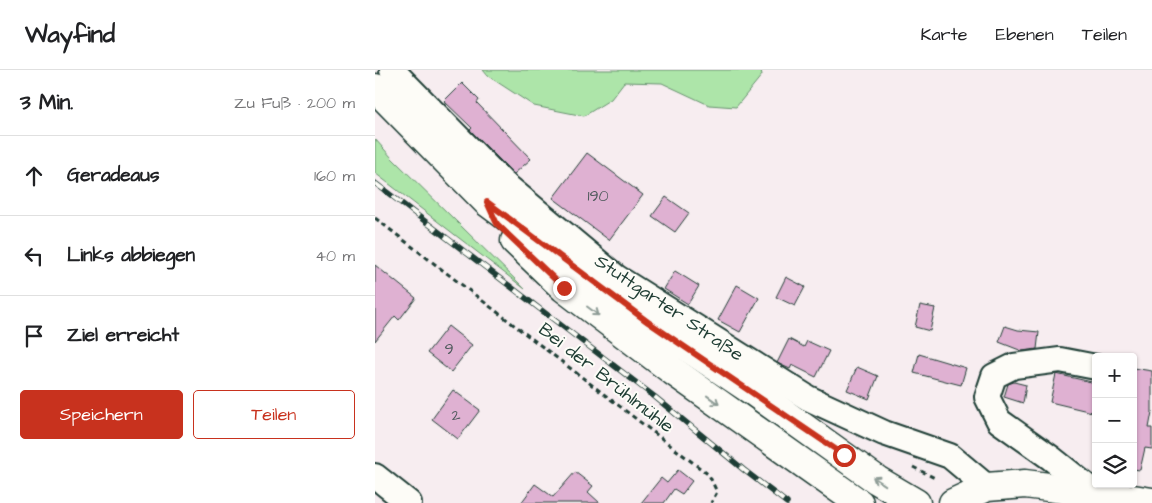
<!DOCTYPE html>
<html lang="de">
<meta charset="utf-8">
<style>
:root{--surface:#fff;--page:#f2f2f2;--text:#202124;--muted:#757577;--line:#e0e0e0;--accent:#c8321e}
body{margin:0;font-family:"Architects Daughter",sans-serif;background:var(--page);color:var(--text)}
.controls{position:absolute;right:15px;bottom:15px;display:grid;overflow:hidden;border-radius:5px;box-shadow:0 1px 4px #0004}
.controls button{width:45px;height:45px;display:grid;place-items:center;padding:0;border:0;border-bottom:1px solid var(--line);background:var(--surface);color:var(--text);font:25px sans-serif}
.stop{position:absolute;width:15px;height:15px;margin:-11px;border:4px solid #c8321e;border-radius:50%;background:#fff}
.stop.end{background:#c8321e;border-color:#fff;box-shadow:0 1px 5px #0008}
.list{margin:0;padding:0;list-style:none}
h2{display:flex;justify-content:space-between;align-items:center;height:65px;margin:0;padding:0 20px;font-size:21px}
h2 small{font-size:16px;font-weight:400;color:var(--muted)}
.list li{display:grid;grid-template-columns:32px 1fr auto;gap:15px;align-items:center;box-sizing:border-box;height:80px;padding:0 20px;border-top:1px solid var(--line)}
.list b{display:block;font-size:19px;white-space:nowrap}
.list em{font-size:16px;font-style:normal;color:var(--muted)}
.actions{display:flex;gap:10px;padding:15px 20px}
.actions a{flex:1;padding:11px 0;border:1px solid var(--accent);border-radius:5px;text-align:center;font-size:18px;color:var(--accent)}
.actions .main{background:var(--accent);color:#fff}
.icon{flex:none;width:28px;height:28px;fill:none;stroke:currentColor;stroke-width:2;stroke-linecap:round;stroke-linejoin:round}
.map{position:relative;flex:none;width:777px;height:433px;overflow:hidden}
header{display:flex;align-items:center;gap:30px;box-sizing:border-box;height:70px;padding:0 25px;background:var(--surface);border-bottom:1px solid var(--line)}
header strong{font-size:24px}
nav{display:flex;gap:28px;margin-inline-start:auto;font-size:18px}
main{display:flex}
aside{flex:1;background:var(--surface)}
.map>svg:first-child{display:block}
.green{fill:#ade5a9;stroke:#66916e}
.building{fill:#dfb1d2;stroke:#1f3d34}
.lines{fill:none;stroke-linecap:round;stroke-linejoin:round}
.minor-casing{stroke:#1f3d34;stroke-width:28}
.major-casing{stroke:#1f3d34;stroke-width:31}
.path{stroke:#1f3d34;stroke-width:3;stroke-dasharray:5 4;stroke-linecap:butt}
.minor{stroke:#fdfcf7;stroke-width:24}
.major{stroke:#fdfcf7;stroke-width:28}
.rail-casing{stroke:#1f3d34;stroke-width:5.5}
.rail{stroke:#fdfcf7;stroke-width:4;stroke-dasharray:11;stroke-linecap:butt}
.oneway{stroke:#8e9c96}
.route{stroke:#c8321e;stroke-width:6}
.labels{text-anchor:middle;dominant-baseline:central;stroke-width:4;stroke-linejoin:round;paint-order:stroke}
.number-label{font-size:16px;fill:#4f5a5c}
.street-label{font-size:19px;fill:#1f3d34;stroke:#fdfcf7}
</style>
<header>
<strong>Wayfind</strong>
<nav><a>Karte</a><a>Ebenen</a><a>Teilen</a></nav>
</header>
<main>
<aside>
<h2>3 Min.<small>Zu Fuß · 200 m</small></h2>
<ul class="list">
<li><svg class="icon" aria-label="ahead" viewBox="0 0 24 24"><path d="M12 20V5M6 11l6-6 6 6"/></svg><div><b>Geradeaus</b></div><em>160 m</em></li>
<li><svg class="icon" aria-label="left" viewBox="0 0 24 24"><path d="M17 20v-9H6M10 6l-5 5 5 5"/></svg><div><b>Links abbiegen</b></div><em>40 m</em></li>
<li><svg class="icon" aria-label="arrive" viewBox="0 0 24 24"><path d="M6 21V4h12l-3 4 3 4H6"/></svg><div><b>Ziel erreicht</b></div></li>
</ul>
<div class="actions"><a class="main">Speichern</a><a>Teilen</a></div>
</aside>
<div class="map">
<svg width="777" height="433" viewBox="0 0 777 433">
<rect width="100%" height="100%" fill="#f7edf0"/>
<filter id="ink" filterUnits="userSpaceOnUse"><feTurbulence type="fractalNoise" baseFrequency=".02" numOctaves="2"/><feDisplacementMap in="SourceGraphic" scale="10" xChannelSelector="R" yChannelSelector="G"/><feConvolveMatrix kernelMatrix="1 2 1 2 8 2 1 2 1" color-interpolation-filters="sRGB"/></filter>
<g filter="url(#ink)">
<g class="green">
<path d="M 108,0 L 386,0 L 387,5 L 361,37 L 334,35 L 287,13 L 249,12 L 236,29 L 209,46 L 159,36 L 113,6 Z"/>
<path d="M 0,69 L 17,88 L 150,219 L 0,103 Z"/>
</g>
<g class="building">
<path d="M 87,13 L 104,30 L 102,33 L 156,89 L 139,104 L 95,60 L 97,58 L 69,31 Z"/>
<path d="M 212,83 L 268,125 L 234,170 L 178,128 Z"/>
<path d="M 291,127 L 314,143 L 300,162 L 277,146 Z"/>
<path d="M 0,195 L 41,228 L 24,250 L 20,246 L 0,271 Z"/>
<path d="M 300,201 L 324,216 L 313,234 L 289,219 Z"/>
<path d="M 411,207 L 430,217 L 420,236 L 401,227 Z"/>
<path d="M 362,215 L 384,228 L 365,262 L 343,250 Z"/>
<path d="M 545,235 L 560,238 L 555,261 L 540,257 Z"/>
<path d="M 73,256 L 97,275 L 76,302 L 52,283 Z"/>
<path d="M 630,256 L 643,260 L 664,262 L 662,279 L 647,281 L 624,272 Z"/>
<path d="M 414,269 L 429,277 L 432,271 L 454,281 L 441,307 L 417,295 L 415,299 L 402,293 Z"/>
<path d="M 544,284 L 591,298 L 586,315 L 539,303 Z"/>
<path d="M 482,297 L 503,306 L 494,329 L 472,320 Z"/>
<path d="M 758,298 L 777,301 L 777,342 L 774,358 L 777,358 L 777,379 L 770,378 L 765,400 L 758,399 Z"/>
<path d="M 681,304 L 721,313 L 721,326 L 717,342 L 675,332 Z"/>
<path d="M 639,312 L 651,315 L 648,333 L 629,327 L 633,314 Z"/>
<path d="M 78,320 L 105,340 L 83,369 L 57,349 Z"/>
<path d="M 303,400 L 317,411 L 307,424 L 299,419 L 289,433 L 266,433 L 286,408 L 292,413 Z"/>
<path d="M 200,402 L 218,416 L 213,422 L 225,433 L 146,433 L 160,414 L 178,427 Z"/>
</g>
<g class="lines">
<defs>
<g id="minor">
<path d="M 17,0 L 127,112 L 241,207 L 433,328 L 509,363 L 575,386 L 612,417"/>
<path d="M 0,406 L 34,433"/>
<path d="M 720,423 L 676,388 L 624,351 L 612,327 L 619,306 L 639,296 L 685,290 L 721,297"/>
</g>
<g id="major">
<path d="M 0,18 L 112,132 L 273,251 L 379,322 L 502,410 L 541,433"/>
<path d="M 140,171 L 189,218 L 298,301 L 484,433"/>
<path d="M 578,433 L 612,417 L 650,414 L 720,423 L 777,432"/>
</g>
</defs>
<use href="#minor" class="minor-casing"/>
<use href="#major" class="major-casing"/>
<g class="path">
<path d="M 0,148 L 334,405 L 342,422 L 336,433"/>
<path d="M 538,397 L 562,409"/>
</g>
<use href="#minor" class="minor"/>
<use href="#major" class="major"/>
<defs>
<path id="rail" d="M 0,113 L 280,327 L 369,400 L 412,433"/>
</defs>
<use href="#rail" class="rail-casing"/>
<use href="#rail" class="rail"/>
</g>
<defs><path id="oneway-shaft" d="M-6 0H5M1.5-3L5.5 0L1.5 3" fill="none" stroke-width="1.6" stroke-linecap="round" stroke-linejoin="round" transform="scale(1.25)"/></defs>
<g class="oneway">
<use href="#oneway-shaft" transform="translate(218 241) rotate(37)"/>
<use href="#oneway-shaft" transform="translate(338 330) rotate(36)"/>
<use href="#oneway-shaft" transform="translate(504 411) rotate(-147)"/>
</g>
</g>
<g class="lines" filter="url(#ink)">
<path class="route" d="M 189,218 L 122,154 L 112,132 L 273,252 L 469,385"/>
</g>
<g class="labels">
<g class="number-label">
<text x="223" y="126">190</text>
<text x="74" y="279">9</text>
<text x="81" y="345">2</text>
</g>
<g class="street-label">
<text transform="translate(294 238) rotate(34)">Stuttgarter Straße</text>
<text transform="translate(231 308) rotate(38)">Bei der Brühlmühle</text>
</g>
</g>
</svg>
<div class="controls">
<button>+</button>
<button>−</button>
<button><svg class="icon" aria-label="layers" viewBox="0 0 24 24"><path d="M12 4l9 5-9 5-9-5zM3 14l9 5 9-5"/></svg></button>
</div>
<div class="stop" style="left:469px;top:385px"></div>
<div class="stop end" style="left:189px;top:218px"></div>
</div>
</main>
